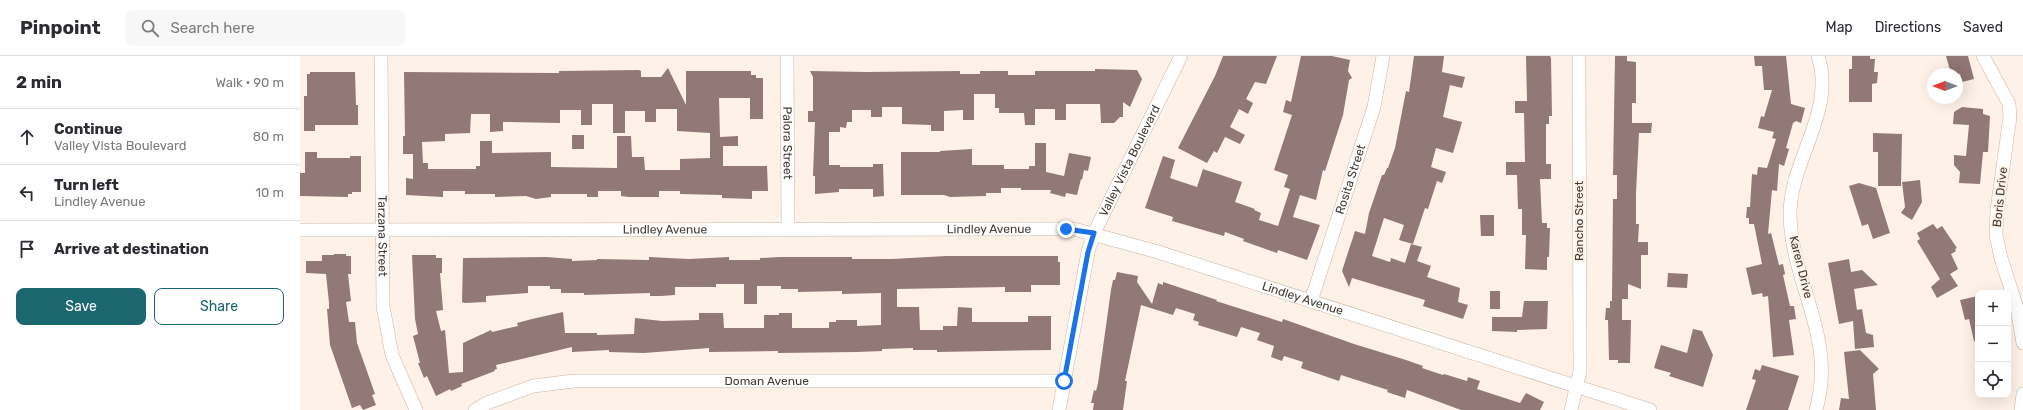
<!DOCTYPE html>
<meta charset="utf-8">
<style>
:root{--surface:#fff;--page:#f7f7f7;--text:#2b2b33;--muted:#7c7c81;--line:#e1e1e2;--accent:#1a676f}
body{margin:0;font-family:Rubik,sans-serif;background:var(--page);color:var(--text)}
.controls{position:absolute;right:12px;bottom:12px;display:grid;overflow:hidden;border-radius:8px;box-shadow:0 4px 16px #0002}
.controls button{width:36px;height:36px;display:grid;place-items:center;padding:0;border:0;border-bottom:1px solid var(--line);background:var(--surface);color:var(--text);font:20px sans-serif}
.compass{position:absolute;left:1627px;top:12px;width:36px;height:36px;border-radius:50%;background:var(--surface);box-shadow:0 4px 16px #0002;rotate:270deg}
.stop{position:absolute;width:12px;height:12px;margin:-9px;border:3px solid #1a73e8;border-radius:50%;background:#fff}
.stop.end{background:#1a73e8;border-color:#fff;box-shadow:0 1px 4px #0008}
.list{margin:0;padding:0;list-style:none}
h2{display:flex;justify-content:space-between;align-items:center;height:52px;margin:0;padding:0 16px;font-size:17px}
h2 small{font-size:13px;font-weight:400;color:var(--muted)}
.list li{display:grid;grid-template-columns:26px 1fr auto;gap:12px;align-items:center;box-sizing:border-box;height:56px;padding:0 16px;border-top:1px solid var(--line)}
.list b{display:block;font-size:15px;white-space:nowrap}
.list p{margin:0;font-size:13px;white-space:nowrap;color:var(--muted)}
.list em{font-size:13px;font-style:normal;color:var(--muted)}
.actions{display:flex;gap:8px;padding:12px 16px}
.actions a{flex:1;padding:9px 0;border:1px solid var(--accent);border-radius:8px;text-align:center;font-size:14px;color:var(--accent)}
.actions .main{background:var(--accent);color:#fff}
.icon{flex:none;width:22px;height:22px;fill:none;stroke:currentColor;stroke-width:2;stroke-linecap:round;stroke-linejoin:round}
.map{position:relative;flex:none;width:1723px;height:354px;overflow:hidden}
header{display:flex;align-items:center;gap:24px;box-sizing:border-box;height:56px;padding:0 20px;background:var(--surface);border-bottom:1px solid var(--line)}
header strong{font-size:19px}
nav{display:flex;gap:22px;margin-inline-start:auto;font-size:14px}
.search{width:280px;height:36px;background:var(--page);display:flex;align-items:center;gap:10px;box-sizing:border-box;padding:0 14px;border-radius:8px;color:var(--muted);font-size:15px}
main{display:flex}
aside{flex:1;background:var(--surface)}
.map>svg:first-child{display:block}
.building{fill:#927877;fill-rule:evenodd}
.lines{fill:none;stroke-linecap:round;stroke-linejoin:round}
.minor-casing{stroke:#c9b5a5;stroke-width:14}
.minor{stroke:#fff;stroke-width:13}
.route{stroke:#1a73e8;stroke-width:5}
.labels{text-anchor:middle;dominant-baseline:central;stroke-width:4;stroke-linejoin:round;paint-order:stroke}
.street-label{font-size:12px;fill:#413932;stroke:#fef1e7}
</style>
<header>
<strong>Pinpoint</strong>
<div class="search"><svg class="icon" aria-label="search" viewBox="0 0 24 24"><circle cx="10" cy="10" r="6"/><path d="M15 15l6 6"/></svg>Search here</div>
<nav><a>Map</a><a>Directions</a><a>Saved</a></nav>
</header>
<main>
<aside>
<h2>2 min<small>Walk · 90 m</small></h2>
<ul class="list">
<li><svg class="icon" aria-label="ahead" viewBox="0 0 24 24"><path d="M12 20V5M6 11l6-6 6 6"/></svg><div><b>Continue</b><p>Valley Vista Boulevard</p></div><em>80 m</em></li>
<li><svg class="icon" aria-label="left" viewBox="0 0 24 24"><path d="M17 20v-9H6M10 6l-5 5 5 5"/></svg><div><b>Turn left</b><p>Lindley Avenue</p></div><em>10 m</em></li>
<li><svg class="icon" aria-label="arrive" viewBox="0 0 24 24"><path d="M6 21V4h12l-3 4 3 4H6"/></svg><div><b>Arrive at destination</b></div></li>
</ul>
<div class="actions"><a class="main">Save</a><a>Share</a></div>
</aside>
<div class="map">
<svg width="1723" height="354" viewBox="0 0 1723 354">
<rect width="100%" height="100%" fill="#fef1e7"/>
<g class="building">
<path d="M 923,0 L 977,0 L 966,28 L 955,26 L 946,43 L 953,47 L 948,58 L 939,53 L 930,71 L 945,79 L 940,88 L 925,81 L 917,97 L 914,95 L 907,107 L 878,92 L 915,20 Z"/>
<path d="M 1001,0 L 1032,0 L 1050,4 L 1048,15 L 1052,22 L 1049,24 L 1043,59 L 1025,115 L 1023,114 L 1016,144 L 1000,139 L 993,161 L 1020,169 L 1007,204 L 978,194 L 977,197 L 943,185 L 944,183 L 925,176 L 924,180 L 872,165 L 873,161 L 845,152 L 863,100 L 875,104 L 870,122 L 897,131 L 903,113 L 942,126 L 935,146 L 955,153 L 954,154 L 961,157 L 959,164 L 978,170 L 990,133 L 984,131 L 988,119 L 974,114 L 992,59 L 983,56 L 986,44 L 991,46 Z"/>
<path d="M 1114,0 L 1144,0 L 1142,16 L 1165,21 L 1162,32 L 1150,29 L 1143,61 L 1162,66 L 1153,97 L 1136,92 L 1131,111 L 1146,116 L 1142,127 L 1137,125 L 1128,153 L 1125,152 L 1113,188 L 1099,184 L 1104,169 L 1084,162 L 1072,200 L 1090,206 L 1091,202 L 1105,207 L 1111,188 L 1122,191 L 1117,205 L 1131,210 L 1127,221 L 1160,232 L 1158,246 L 1168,249 L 1163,263 L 1123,250 L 1125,244 L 1052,222 L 1049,231 L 1042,215 L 1055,175 L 1065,178 L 1069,157 L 1082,119 L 1084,119 L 1087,112 L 1088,112 L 1095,92 L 1106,35 L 1109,36 Z"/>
<path d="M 1226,0 L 1250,0 L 1251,2 L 1252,60 L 1249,60 L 1249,68 L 1246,68 L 1246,108 L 1251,108 L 1251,123 L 1240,123 L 1242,167 L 1247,167 L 1247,172 L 1250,172 L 1249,201 L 1247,201 L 1247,214 L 1225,213 L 1226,179 L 1222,179 L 1222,153 L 1218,153 L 1217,119 L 1206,119 L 1206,106 L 1225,106 L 1224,57 L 1215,57 L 1215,45 L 1227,45 Z"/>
<path d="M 1315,0 L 1327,0 L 1327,5 L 1336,6 L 1336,47 L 1332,47 L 1332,67 L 1352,67 L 1351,77 L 1339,77 L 1336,137 L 1336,168 L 1339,168 L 1338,186 L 1348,186 L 1348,199 L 1341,199 L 1341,233 L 1328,228 L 1328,243 L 1322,243 L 1322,264 L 1331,264 L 1330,307 L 1318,307 L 1318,304 L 1309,304 L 1308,264 L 1305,264 L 1306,252 L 1310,252 L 1310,245 L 1312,245 L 1313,143 L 1317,143 L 1317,119 L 1313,119 Z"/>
<path d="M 1454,0 L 1486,0 L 1491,48 L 1505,52 L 1501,67 L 1496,65 L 1493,67 L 1486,92 L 1489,93 L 1484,110 L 1479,108 L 1477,135 L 1472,134 L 1468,178 L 1471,177 L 1479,209 L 1483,208 L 1485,218 L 1483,219 L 1490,250 L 1494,250 L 1496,263 L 1489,264 L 1494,299 L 1473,301 L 1468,240 L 1463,241 L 1462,237 L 1452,239 L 1446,212 L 1462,208 L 1454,168 L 1449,168 L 1449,162 L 1446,162 L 1447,151 L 1450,151 L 1452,118 L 1457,119 L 1458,111 L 1467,112 L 1476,83 L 1472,82 L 1474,76 L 1458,72 L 1461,60 L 1464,61 L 1472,34 L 1464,34 L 1462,10 L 1455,10 Z"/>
<path d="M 1552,0 L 1570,0 L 1570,3 L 1575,3 L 1574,16 L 1578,16 L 1577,27 L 1572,28 L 1572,46 L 1549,46 L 1549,13 L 1552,13 Z"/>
<path d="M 1646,0 L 1668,0 L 1674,23 L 1662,26 L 1660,18 L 1651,18 Z"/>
<path d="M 368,12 L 386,49 L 386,15 L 451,15 L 451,19 L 456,19 L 456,22 L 463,22 L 463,63 L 450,63 L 450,42 L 419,42 L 420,81 L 438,80 L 438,90 L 423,90 L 423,110 L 467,110 L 468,135 L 452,135 L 452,143 L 422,142 L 422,139 L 380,138 L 380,135 L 359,135 L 359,141 L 329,141 L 321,140 L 321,135 L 298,135 L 298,141 L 287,141 L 287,138 L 251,138 L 251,141 L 236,143 L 226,140 L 195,141 L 195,138 L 165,138 L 165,135 L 143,135 L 143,141 L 106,139 L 106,122 L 113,123 L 113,98 L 103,98 L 103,80 L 105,80 L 104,16 L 259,17 L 259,15 L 339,14 L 341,15 L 341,21 L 361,21 ZM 292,48 L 313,48 L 313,77 L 325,77 L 325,55 L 345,55 L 345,66 L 356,66 L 356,53 L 377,53 L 377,75 L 410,77 L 410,102 L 380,103 L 380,114 L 345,114 L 344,101 L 332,101 L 331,80 L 317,80 L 317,112 L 251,111 L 251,96 L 192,97 L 192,85 L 180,85 L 180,110 L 176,110 L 176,113 L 128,113 L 128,107 L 123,107 L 122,86 L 145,85 L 145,78 L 170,77 L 171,58 L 190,58 L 190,76 L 203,75 L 203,66 L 260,67 L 260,54 L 281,54 L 281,69 L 292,69 Z"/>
<path d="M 795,13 L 837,14 L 842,23 L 830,51 L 823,46 L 823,61 L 820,61 L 814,67 L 801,67 L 800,48 L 766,48 L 766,64 L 755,64 L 755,53 L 735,53 L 735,69 L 725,69 L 724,57 L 699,57 L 699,52 L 695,52 L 695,38 L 674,38 L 674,64 L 663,64 L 663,54 L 644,55 L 644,75 L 631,75 L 631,69 L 602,68 L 602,51 L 582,51 L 582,61 L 571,61 L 571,54 L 552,54 L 552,66 L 547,66 L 546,72 L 540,71 L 540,76 L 529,76 L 529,109 L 540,109 L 540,111 L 573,111 L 573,108 L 583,108 L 584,140 L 573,141 L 573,133 L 539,133 L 539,136 L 515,138 L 515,120 L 513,120 L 515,66 L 508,66 L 508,55 L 513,55 L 513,21 L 510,15 L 566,16 L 660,15 L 660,18 L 680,18 L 680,15 L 708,15 L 708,19 L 735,19 L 735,15 L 795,15 Z"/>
<path d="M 10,16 L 55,16 L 56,49 L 58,49 L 58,69 L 15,69 L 15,75 L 4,75 L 4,40 L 7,40 L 7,18 L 10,18 Z"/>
<path d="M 1662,51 L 1683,53 L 1683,58 L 1690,60 L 1688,96 L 1683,96 L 1680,128 L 1659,127 L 1660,116 L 1654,109 L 1654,99 L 1666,100 L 1669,69 L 1653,68 L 1654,56 Z"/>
<path d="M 1573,77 L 1602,78 L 1601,130 L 1578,130 L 1578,96 L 1573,96 Z"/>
<rect x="272" y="79" width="12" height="14"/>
<path d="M 735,87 L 746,87 L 746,116 L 764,120 L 769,97 L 791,101 L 788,115 L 784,114 L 782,124 L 781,123 L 777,139 L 766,137 L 765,141 L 750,137 L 751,134 L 721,134 L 721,132 L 701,132 L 701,137 L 686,137 L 686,140 L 650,141 L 644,139 L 601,139 L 601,96 L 640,96 L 640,95 L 672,93 L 672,109 L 704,109 L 704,113 L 729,113 L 729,110 L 735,110 Z"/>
<path d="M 5,96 L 17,96 L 17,102 L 50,102 L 50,100 L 61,100 L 61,136 L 52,136 L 52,138 L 48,138 L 48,141 L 0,140 L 0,117 L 5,117 Z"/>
<path d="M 1620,124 L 1622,146 L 1612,164 L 1601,157 L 1605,151 L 1602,126 Z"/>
<path d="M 1559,127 L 1576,132 L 1590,177 L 1573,183 L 1568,168 L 1562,170 L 1549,130 Z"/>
<path d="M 1180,159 L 1194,159 L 1194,180 L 1181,180 Z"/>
<path d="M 1633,168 L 1637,173 L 1642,170 L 1657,192 L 1655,193 L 1656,195 L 1651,198 L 1658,213 L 1650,218 L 1658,230 L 1637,242 L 1631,231 L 1640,223 L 1617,185 L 1620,183 L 1617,177 Z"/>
<path d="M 34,198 L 46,198 L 46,200 L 51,200 L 51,218 L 48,218 L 51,245 L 46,246 L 49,266 L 55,266 L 57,287 L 75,338 L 72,339 L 76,349 L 63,354 L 60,349 L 52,352 L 30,289 L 27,253 L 29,253 L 29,247 L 26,218 L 6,217 L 6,205 L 22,205 L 22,199 L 34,199 Z"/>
<path d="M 112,199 L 136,199 L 136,202 L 142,202 L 142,217 L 140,217 L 143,254 L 136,255 L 141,275 L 145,274 L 149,317 L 163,316 L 163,287 L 191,274 L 192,276 L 218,270 L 217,267 L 232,263 L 263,256 L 265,277 L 297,277 L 297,279 L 334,278 L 335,262 L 362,265 L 399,264 L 399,257 L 423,257 L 424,272 L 464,272 L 464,259 L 479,259 L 479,257 L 492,257 L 492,272 L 529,272 L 529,266 L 536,266 L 536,264 L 557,264 L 557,270 L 581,269 L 581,237 L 542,238 L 542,235 L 498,236 L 498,233 L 481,233 L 481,230 L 457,230 L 457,248 L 444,248 L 444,228 L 416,228 L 416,231 L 375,231 L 375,239 L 361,240 L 350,240 L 350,237 L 284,239 L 284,237 L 261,237 L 261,233 L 250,233 L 250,230 L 228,230 L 228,237 L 186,240 L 186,246 L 165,247 L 162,246 L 163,202 L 246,201 L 272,203 L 272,205 L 297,204 L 297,203 L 349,204 L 349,201 L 389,203 L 429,201 L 429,204 L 460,204 L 460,202 L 480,201 L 552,201 L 552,203 L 592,203 L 646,200 L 758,200 L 758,206 L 760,206 L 760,229 L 731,229 L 731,236 L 705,236 L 705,231 L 597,233 L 597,251 L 619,251 L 620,274 L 643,274 L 643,270 L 657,270 L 658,251 L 672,252 L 672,266 L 728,266 L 728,260 L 751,260 L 751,294 L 637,296 L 637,294 L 613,294 L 613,292 L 582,293 L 582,295 L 557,296 L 478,297 L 478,295 L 409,296 L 409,292 L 344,297 L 309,296 L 309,294 L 272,296 L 272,291 L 196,309 L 197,313 L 194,314 L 195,315 L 161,328 L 162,330 L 151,335 L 150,333 L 136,340 L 127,320 L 124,322 L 118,307 L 120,307 L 113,280 L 118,278 L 115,263 Z"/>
<path d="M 1549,203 L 1551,216 L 1562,214 L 1578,229 L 1554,233 L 1557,254 L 1562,253 L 1566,277 L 1573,279 L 1574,291 L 1555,293 L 1553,265 L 1539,268 L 1528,207 Z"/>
<path d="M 817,216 L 838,220 L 837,226 L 852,248 L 858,227 L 863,229 L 863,226 L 917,244 L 916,245 L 982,266 L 983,263 L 1054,288 L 1106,304 L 1123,310 L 1122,312 L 1143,319 L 1144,318 L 1167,325 L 1168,321 L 1180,325 L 1177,333 L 1220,347 L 1226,337 L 1244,346 L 1240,354 L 1161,354 L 1107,334 L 1105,342 L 1087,336 L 1088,334 L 1041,319 L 1039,325 L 1001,312 L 1003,306 L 984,300 L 982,305 L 971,301 L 974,290 L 957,284 L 960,277 L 941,271 L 937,281 L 898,269 L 899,266 L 893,264 L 895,258 L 876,252 L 873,259 L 841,249 L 825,325 L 827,325 L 823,354 L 793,354 L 794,347 L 791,347 L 794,334 L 796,335 L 798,327 L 811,234 L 813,224 L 815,224 Z"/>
<path d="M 1368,217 L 1388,218 L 1387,232 L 1367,231 Z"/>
<rect x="1190" y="235" width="10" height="18"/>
<path d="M 1678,240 L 1678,285 L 1674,285 L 1669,263 L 1665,264 L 1660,244 Z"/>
<path d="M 1224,245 L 1248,245 L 1247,273 L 1217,274 L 1217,276 L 1192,275 L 1192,261 L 1222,261 Z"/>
<path d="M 1393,273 L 1402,275 L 1413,299 L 1403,331 L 1369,320 L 1371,317 L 1354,312 L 1361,289 L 1387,297 Z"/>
<path d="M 1560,294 L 1579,313 L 1573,318 L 1576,354 L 1539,354 L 1541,342 L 1549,343 L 1544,296 Z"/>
<path d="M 1462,309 L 1499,320 L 1488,354 L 1446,354 L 1456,324 L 1452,323 L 1455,313 L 1460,315 Z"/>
</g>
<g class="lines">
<defs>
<g id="minor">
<path id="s1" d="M 81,0 L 83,250 L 92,299 L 116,354"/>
<path id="s2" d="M 487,0 L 488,173"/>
<path d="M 1683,0 L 1709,48 L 1710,61 L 1697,154 L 1696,179 L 1701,202 L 1717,252 L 1723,287"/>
<path id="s3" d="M 0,174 L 774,173 L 858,196 L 1350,354"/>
<path id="s4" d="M 1011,245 L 1074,51 L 1083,0"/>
<path id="s5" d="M 175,354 L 187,347 L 233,330 L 274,325 L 764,325"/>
<path id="s6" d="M 759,354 L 788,196 L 794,177 L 881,0"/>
<path d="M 1271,354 L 1280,315 L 1279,0"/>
<path d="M 1516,354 C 1537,280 1491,228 1490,158 C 1490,104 1536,56 1518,0"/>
<path d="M 1721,354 L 1723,338"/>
</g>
</defs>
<use href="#minor" class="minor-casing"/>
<use href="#minor" class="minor"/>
</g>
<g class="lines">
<path class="route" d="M 764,325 L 788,196 L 794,177 L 766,173"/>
</g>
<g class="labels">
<g class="street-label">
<text stroke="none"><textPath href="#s2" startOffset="87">Palora Street</textPath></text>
<text stroke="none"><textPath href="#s6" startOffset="261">Valley Vista Boulevard</textPath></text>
<text stroke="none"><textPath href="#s4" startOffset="128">Rosita Street</textPath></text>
<text transform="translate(1700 141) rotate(-84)">Boris Drive</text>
<text transform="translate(1279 165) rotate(-90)">Rancho Street</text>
<text stroke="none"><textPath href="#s3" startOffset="365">Lindley Avenue</textPath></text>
<text stroke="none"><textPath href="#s3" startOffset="689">Lindley Avenue</textPath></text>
<text stroke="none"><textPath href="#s1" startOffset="180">Tarzana Street</textPath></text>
<text transform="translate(1501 211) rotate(76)">Karen Drive</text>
<text stroke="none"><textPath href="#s3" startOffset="1013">Lindley Avenue</textPath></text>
<text stroke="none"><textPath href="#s5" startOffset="297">Doman Avenue</textPath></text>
</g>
</g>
</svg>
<div class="controls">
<button>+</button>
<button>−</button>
<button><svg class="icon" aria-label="locate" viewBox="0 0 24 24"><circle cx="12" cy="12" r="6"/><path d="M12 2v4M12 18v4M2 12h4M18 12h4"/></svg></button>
</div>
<svg class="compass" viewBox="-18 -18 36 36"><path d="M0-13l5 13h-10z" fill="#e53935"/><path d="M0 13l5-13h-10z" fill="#7c7c81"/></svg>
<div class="stop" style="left:764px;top:325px"></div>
<div class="stop end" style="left:766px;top:173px"></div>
</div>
</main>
